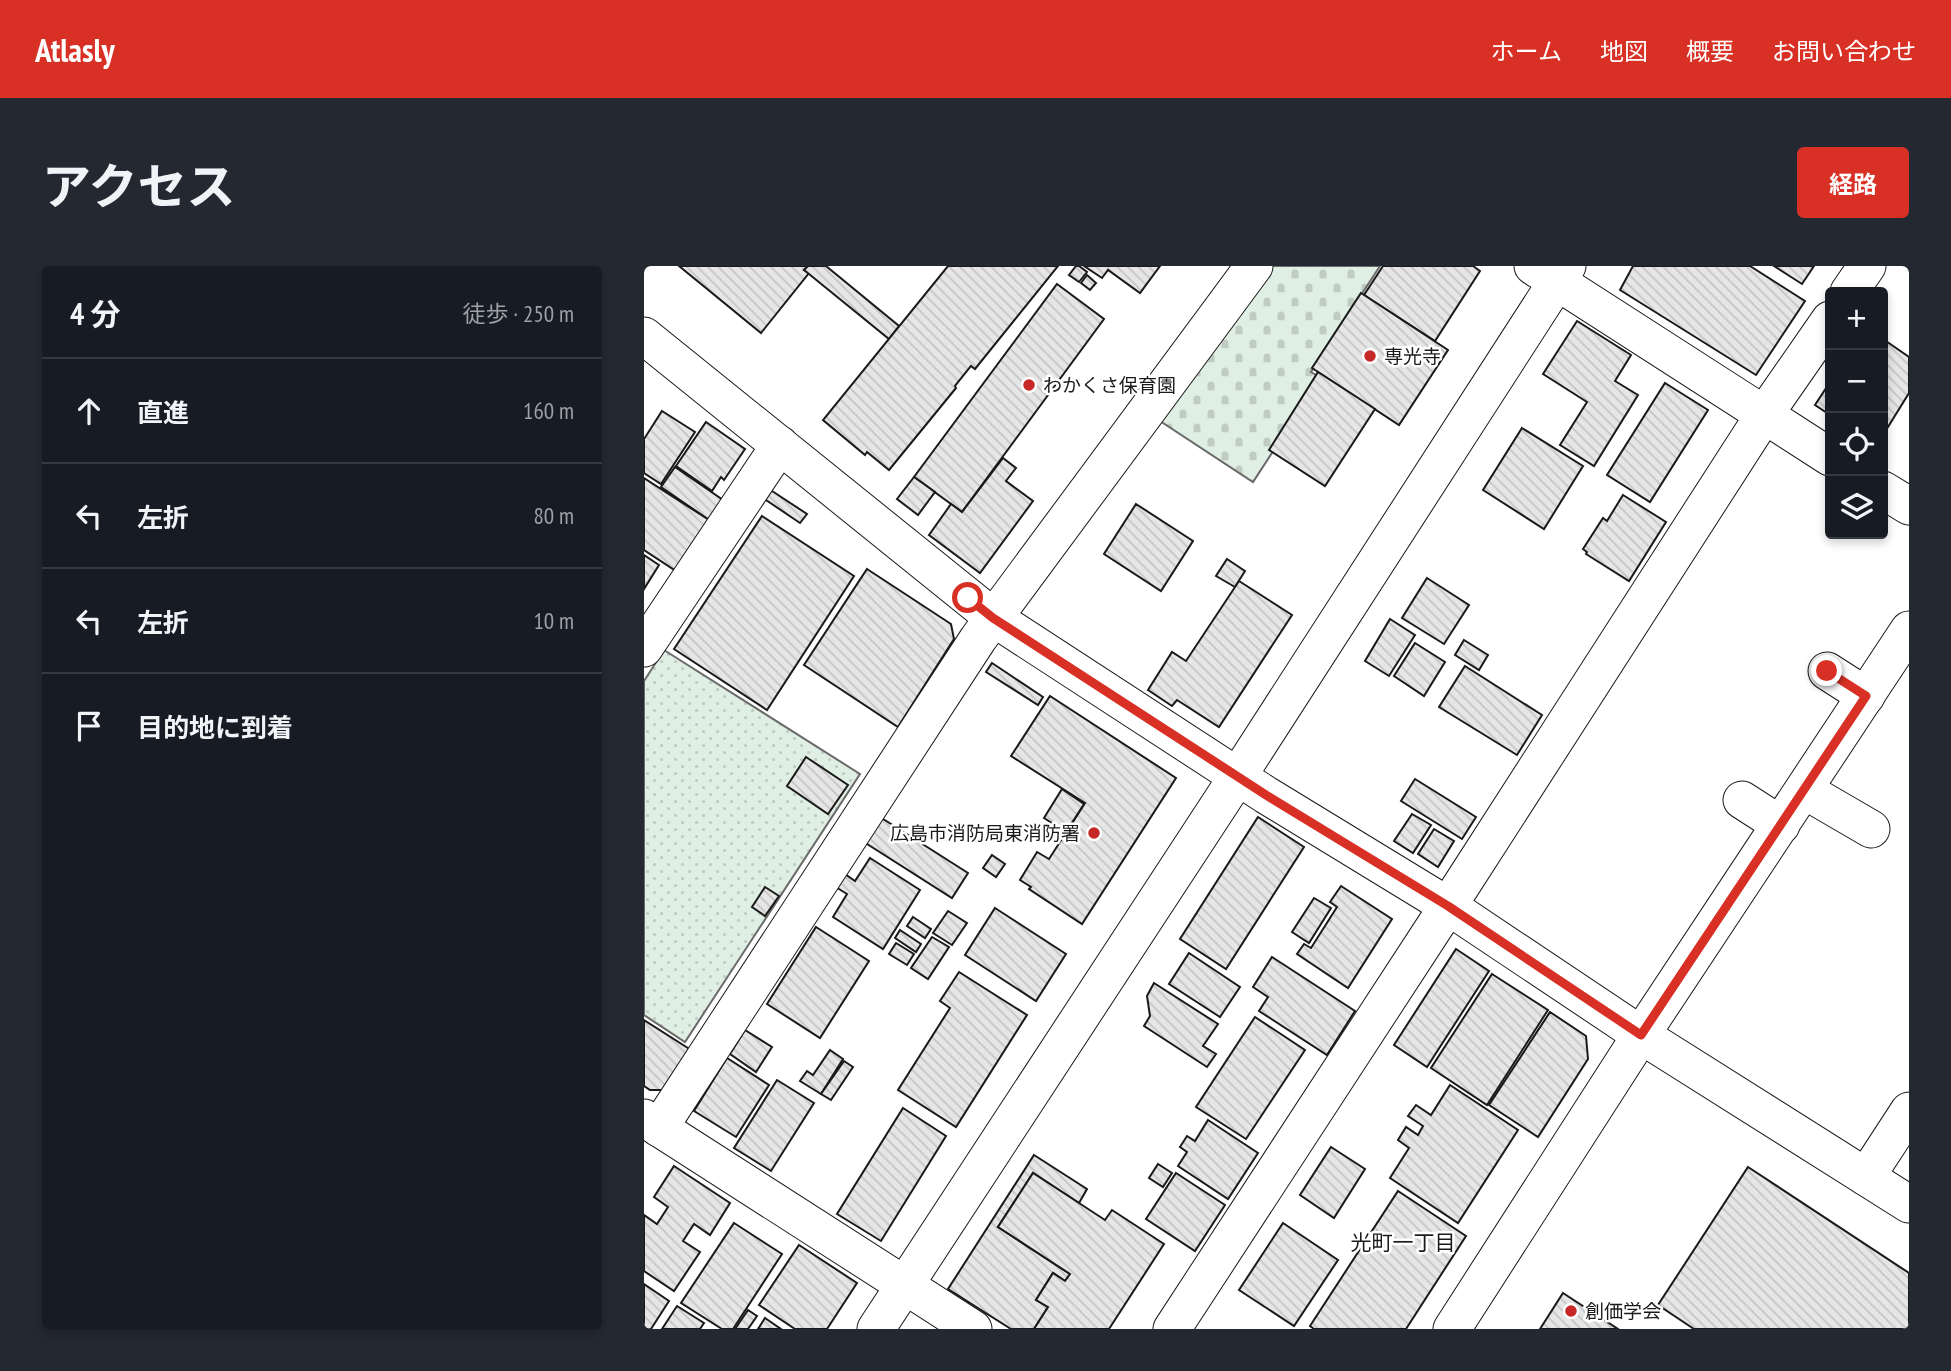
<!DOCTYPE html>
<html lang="ja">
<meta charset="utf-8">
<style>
:root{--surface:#171b24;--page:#242831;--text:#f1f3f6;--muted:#9ea1a6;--line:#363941;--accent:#d93025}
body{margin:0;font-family:"PT Sans Narrow","Noto Sans JP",sans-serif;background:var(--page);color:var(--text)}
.controls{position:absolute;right:21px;top:21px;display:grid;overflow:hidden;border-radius:7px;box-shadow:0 4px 10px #0003}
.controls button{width:63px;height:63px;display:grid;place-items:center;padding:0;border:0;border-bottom:2px solid var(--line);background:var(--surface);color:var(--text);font:35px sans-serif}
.stop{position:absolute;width:21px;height:21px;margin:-16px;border:5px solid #d93025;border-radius:50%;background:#fff}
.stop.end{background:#d93025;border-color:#fff;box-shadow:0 2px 7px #0008}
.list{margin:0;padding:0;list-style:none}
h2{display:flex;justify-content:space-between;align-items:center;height:91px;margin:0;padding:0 28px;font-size:30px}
h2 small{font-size:23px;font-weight:400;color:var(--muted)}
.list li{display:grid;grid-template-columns:46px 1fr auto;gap:21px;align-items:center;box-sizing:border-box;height:105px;padding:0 28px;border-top:2px solid var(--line)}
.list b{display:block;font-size:26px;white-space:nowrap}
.list em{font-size:23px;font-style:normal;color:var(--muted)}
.icon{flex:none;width:38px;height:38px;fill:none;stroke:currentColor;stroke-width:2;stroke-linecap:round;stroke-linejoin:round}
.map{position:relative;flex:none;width:1265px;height:1063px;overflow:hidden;border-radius:7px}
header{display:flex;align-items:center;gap:42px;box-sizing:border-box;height:98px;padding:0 35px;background:var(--accent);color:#fff}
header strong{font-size:33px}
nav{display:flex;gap:38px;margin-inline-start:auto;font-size:24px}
.intro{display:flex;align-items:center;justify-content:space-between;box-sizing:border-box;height:168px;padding:0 42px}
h1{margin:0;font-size:49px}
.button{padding:18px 32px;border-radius:7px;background:var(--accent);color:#fff;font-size:24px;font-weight:700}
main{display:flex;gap:42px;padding:0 42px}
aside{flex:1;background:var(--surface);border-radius:7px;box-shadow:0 4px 10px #0003}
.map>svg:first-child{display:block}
.cemetery{fill:url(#cemetery-stones);stroke:#6a6a6a;stroke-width:2}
.park{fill:url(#park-dots);stroke:#6a6a6a;stroke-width:2}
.building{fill:url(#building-back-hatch);stroke:#1a1a1a;stroke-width:2}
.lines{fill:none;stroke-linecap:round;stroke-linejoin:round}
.minor-casing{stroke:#1a1a1a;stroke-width:39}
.minor{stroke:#fff;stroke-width:37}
.route{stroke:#d93025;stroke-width:9}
.poi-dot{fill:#c62828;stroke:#fff;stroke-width:2.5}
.labels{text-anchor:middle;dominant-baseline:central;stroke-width:5;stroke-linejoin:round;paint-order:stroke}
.poi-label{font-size:19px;fill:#1a1a1a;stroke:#fff;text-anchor:start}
.neighbourhood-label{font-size:21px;fill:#1a1a1a;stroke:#fff}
</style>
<header>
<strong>Atlasly</strong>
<nav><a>ホーム</a><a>地図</a><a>概要</a><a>お問い合わせ</a></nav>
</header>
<div class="intro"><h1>アクセス</h1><a class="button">経路</a></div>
<main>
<aside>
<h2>4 分<small>徒歩 · 250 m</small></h2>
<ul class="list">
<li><svg class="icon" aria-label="ahead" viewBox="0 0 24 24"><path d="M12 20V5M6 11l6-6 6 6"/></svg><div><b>直進</b></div><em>160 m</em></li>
<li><svg class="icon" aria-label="left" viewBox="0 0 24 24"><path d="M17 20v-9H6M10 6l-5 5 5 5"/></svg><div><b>左折</b></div><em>80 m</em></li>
<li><svg class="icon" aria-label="left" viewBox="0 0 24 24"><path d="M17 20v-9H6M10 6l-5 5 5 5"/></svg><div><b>左折</b></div><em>10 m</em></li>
<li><svg class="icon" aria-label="arrive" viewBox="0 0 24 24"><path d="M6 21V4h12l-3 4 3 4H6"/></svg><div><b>目的地に到着</b></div></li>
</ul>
</aside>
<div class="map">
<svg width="1265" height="1063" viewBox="0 0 1265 1063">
<defs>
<pattern id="cemetery-stones" width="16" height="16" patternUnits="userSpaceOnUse" patternTransform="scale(1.75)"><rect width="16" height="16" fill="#e0efe3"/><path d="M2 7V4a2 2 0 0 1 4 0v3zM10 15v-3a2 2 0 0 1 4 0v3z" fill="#c0ccc2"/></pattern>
<pattern id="park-dots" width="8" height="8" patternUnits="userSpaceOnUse" patternTransform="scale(1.75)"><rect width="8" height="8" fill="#e0efe3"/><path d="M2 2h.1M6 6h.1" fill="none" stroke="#c0ccc2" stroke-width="1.8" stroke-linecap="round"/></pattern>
<pattern id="building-back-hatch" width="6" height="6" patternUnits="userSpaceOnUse" patternTransform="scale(1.75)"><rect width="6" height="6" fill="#e6e6e6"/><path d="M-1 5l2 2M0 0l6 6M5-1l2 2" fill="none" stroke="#c5c5c5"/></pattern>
</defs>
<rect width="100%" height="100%" fill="#fff"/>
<path class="cemetery" d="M 625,0 L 736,0 L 667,106 L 677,112 L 609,216 L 513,153 Z"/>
<path class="park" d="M 20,384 L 216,508 L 41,776 L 0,749 L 0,415 Z"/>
<g class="building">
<path d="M 35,0 L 164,0 L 160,4 L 165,7 L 117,67 Z"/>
<path d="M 164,0 L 182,0 L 255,60 L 245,73 L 160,4 Z"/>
<path d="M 304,0 L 414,0 L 331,103 L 327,100 L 311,120 L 312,122 L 245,204 L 223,186 L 221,189 L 179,154 Z"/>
<path d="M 432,0 L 435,0 L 443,6 L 435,16 L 425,9 Z"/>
<path d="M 440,0 L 516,0 L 496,27 L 464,4 L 458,12 Z"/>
<path d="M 739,0 L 829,0 L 836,5 L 791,75 L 720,29 Z"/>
<path d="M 989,0 L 1106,0 L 1161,35 L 1112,109 L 976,24 Z"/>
<path d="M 1130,0 L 1170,0 L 1158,18 Z"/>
<path d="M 443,9 L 452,17 L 446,24 L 437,17 Z"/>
<path d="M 413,18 L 460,53 L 318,246 L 270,211 Z"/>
<path d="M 717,27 L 804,84 L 755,159 L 668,102 Z"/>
<path d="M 933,55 L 987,89 L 971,115 L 994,129 L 950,200 L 916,179 L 943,136 L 899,108 Z"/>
<path d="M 1239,73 L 1265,91 L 1265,127 L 1239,169 Z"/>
<path d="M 674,106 L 731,143 L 681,220 L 625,184 Z"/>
<path d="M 1186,116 L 1186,149 L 1171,139 Z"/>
<path d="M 1021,117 L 1064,144 L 1006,236 L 963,209 Z"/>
<path d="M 18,145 L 51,166 L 17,218 L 0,207 L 0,173 Z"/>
<path d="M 62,156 L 101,183 L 80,214 L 77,211 L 68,225 L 32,200 Z"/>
<path d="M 878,162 L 939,200 L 900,263 L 839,224 Z"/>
<path d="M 359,192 L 372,202 L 362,215 L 389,235 L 336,307 L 285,269 L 307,238 L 318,246 Z"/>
<path d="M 31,201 L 82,236 L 68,256 L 17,221 Z"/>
<path d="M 270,211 L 291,226 L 274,249 L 253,233 Z"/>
<path d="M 0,212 L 65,254 L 32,305 L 0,284 Z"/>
<path d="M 125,223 L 163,248 L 156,257 L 119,232 Z"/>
<path d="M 979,229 L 1022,256 L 985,315 L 942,288 L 943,286 L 939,283 L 959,252 L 963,255 Z"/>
<path d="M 492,238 L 549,275 L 517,325 L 460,288 Z"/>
<path d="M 118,250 L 210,310 L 123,444 L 30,383 Z"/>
<path d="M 0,289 L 15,299 L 0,323 Z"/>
<path d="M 583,293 L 601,305 L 591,321 L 572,310 Z"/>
<path d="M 223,303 L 307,358 L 310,373 L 254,461 L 160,399 Z"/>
<path d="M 783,312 L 825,339 L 800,378 L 758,352 Z"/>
<path d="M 595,315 L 648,349 L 575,461 L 533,434 L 528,440 L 504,424 L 528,386 L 542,395 Z"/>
<path d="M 746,353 L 771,369 L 745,410 L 721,395 Z"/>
<path d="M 820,374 L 844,389 L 835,404 L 811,389 Z"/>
<path d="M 771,377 L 801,396 L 780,430 L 750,410 Z"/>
<path d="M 348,397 L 399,431 L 394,439 L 342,406 Z"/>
<path d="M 821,400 L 898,449 L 873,489 L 795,441 Z"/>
<path d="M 406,430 L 532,512 L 438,658 L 385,623 L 387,621 L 376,614 L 393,586 L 405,593 L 441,537 L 367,490 Z"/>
<path d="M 162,491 L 204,519 L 184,548 L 143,520 Z"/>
<path d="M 771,513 L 832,551 L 818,573 L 757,535 Z"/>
<path d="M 418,523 L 440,538 L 422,566 L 400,552 Z"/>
<path d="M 768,548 L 787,559 L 769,587 L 750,575 Z"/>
<path d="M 236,551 L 324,607 L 308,632 L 220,576 Z"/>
<path d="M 614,551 L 660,581 L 582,703 L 536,673 Z"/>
<path d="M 790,563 L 810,575 L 794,601 L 774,588 Z"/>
<path d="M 348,589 L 361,598 L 352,611 L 339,602 Z"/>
<path d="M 226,592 L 276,624 L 239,683 L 189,651 L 203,628 L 190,620 L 198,606 L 211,615 Z"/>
<path d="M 697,620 L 748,653 L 704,722 L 653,688 L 660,678 L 667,682 L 693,641 L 686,636 Z"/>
<path d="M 121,621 L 135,630 L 121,650 L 108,641 Z"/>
<path d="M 670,632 L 687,642 L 665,677 L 648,666 Z"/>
<path d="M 351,642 L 422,688 L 392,735 L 321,689 Z"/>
<path d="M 304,645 L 323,657 L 308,679 L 289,667 Z"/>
<path d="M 269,651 L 287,663 L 281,672 L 263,660 Z"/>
<path d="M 172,661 L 225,695 L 176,772 L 123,738 Z"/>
<path d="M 256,664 L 277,678 L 272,686 L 251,672 Z"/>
<path d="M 288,671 L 305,681 L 284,713 L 267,702 Z"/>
<path d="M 252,677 L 270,688 L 263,699 L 245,688 Z"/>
<path d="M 812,683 L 845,705 L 783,801 L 750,779 Z"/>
<path d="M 545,687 L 596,721 L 576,751 L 525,718 Z"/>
<path d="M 628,691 L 711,745 L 683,789 L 615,745 L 624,731 L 609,721 Z"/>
<path d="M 315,706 L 383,749 L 312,861 L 254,824 L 306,742 L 296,735 Z"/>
<path d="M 848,708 L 904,744 L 843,839 L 787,802 Z"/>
<path d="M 510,717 L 574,758 L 559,780 L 572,788 L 563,801 L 500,760 L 506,750 L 503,730 Z"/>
<path d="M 906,746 L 942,770 L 944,793 L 894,871 L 845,839 Z"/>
<path d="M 611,751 L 661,784 L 602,873 L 552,841 Z"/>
<path d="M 0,754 L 47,784 L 21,824 L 6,824 L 0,820 Z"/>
<path d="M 101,764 L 128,781 L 112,806 L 86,788 Z"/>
<path d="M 186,784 L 199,793 L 177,828 L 156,815 L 163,805 L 169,809 Z"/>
<path d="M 83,792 L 125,819 L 92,871 L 50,845 Z"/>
<path d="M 200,795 L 209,801 L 187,834 L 177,828 Z"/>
<path d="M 133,814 L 170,837 L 127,905 L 90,882 Z"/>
<path d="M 806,819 L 874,864 L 814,957 L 746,912 L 765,882 L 754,874 L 762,861 L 774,869 L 779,860 L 764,850 L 772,839 L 787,849 Z"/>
<path d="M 259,842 L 302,870 L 237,975 L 193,948 Z"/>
<path d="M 564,854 L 614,887 L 584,933 L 534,900 L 543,886 L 536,881 L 543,870 L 551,875 Z"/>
<path d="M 687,881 L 721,903 L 690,952 L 656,929 Z"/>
<path d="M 390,889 L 443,923 L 435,937 L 389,907 L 354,961 L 426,1008 L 421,1015 L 409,1007 L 392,1034 L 404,1041 L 390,1063 L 367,1063 L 304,1023 Z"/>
<path d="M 514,898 L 528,907 L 519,921 L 505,912 Z"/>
<path d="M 30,900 L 86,937 L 66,969 L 50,958 L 39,975 L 56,986 L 30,1025 L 0,1005 L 0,949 L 13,958 L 24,941 L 10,931 Z"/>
<path d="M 1104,901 L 1265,1007 L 1265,1063 L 1050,1063 L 1014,1039 Z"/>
<path d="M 389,907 L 461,954 L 468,944 L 520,978 L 465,1063 L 390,1063 L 404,1041 L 392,1034 L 409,1007 L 421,1015 L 426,1008 L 354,961 Z"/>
<path d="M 532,907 L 581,939 L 551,985 L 502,953 Z"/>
<path d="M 754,925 L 822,970 L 762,1063 L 670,1063 L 666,1060 Z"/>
<path d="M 90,957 L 138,988 L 89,1063 L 78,1063 L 37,1037 Z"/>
<path d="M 639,957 L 694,994 L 650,1060 L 595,1024 Z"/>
<path d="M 155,979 L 213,1017 L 183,1063 L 151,1063 L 115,1039 Z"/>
<path d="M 0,1018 L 25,1035 L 7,1063 L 0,1063 Z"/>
<path d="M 919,1027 L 974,1063 L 896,1063 Z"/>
<path d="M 33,1040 L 60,1057 L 56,1063 L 18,1063 Z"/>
<path d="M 104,1044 L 113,1050 L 104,1063 L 91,1063 Z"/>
<path d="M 121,1052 L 137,1063 L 114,1063 Z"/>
</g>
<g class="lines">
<defs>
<g id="minor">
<path d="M 889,0 L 1186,191"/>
<path d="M 1205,26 L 1223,0"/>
<path d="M 0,70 L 350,352 L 622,529 L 804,640 L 997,769 L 1265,938"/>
<path d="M 1239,224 L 1265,240"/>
<path d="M 0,382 L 136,179"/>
<path d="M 1183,405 L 1222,430"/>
<path d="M 1160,524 L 1227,563"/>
<path d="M 1098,534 L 1137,559"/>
<path d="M 0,852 L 329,1063"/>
<path d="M 15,862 L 334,373 L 610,0"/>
<path d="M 1222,911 L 1265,845"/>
<path d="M 232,1063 L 579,533 L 923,0"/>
<path d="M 528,1063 L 804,640 L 1120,149 L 1186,54"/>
<path d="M 808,1063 L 997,769 L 1265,364"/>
</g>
</defs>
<use href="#minor" class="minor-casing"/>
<use href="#minor" class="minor"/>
</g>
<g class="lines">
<path class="route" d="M 324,332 L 349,352 L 622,529 L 804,640 L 997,769 L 1222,430 L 1183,405"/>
</g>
<g class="poi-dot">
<circle cx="726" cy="90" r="7"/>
<circle cx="385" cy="119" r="7"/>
<circle cx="450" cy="567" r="7"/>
<circle cx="927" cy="1045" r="7"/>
</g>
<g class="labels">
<g class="poi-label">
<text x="740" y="90">専光寺</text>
<text x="399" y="119">わかくさ保育園</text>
<text x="436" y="567" text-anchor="end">広島市消防局東消防署</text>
<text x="941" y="1045">創価学会</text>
</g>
<g class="neighbourhood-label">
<text x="759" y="976">光町一丁目</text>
</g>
</g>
</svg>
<div class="controls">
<button>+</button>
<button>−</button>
<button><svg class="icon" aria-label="locate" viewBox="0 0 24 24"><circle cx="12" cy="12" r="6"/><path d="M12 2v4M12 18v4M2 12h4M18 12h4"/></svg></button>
<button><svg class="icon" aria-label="layers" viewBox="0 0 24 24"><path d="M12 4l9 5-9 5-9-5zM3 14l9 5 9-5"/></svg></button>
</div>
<div class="stop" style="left:324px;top:332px"></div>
<div class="stop end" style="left:1183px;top:405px"></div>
</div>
</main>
